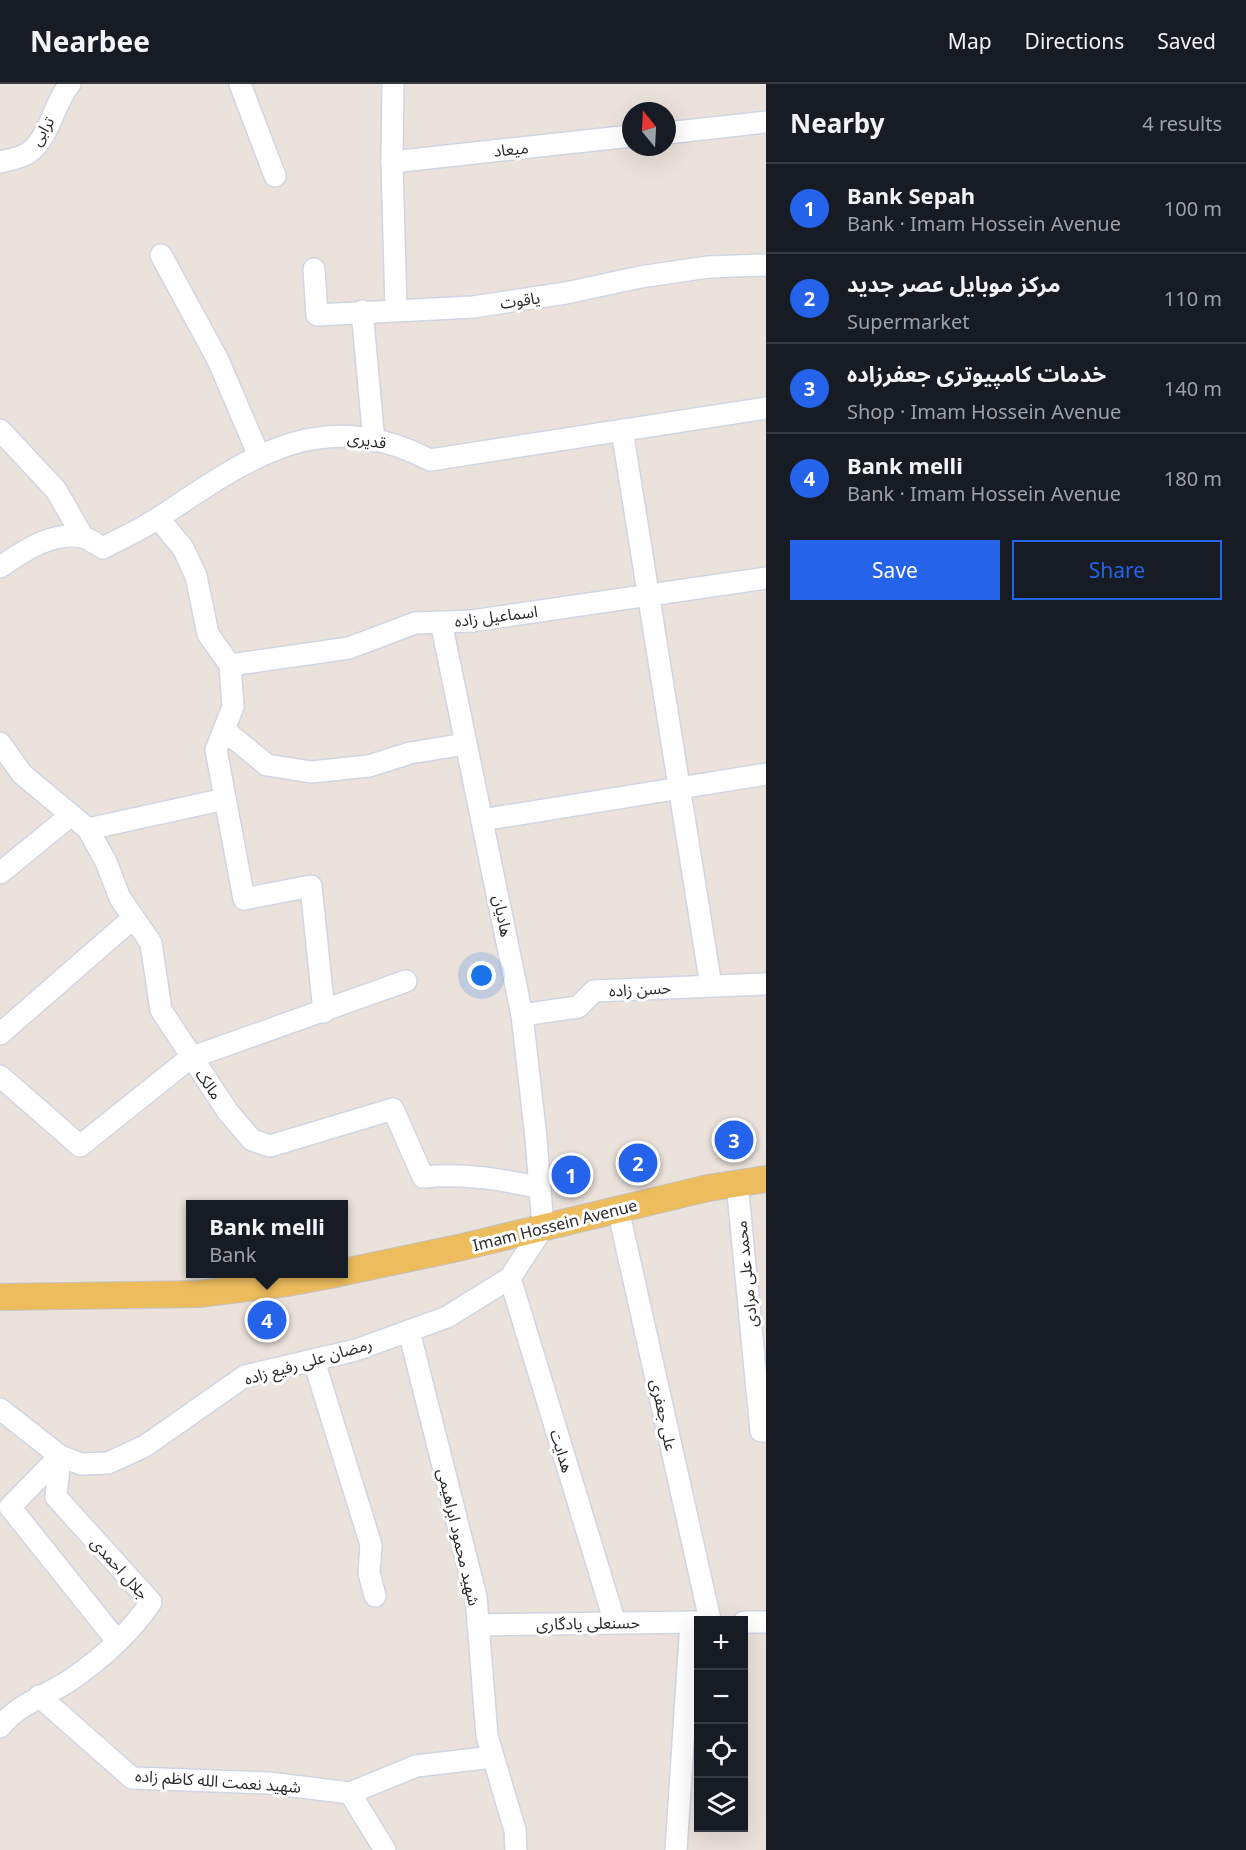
<!DOCTYPE html>
<meta charset="utf-8">
<style>
:root{--surface:#171b24;--page:#20242c;--text:#f1f3f6;--muted:#9ea1a6;--line:#363941;--accent:#2563eb}
body{margin:0;font-family:"Noto Sans","Noto Sans Arabic",sans-serif;background:var(--page);color:var(--text)}
.controls{position:absolute;right:18px;bottom:18px;display:grid;overflow:hidden;border-radius:0px;box-shadow:0 6px 24px #0002}
.controls button{width:54px;height:54px;display:grid;place-items:center;padding:0;border:0;border-bottom:2px solid var(--line);background:var(--surface);color:var(--text);font:30px sans-serif}
.compass{position:absolute;left:622px;top:18px;width:54px;height:54px;border-radius:50%;background:var(--surface);box-shadow:0 6px 24px #0002;rotate:342deg}
.you{position:absolute;left:482px;top:892px;width:21px;height:21px;margin:-15px;border:4px solid #fff;border-radius:50%;background:#1a73e8;box-shadow:0 0 0 9px #1a73e833}
.badge{display:grid;place-items:center;width:39px;height:39px;border-radius:50%;background:var(--accent);color:#fff;font-size:20px;font-weight:700}
.pin{position:absolute;translate:-50% -50%;border:3px solid #fff;box-shadow:0 2px 6px #0006}
.popup{position:absolute;left:186px;top:1116px;width:162px;height:78px;box-sizing:border-box;display:grid;place-content:center;border-radius:0px;background:var(--surface);filter:drop-shadow(0 2px 4px #0005);font-size:20px;white-space:nowrap;color:var(--muted)}
.popup b{font-size:22px;color:var(--text)}
.popup::after{content:'';position:absolute;left:50%;top:100%;margin-left:-12px;border:12px solid transparent;border-top-color:var(--surface)}
.list{margin:0;padding:0;list-style:none}
h2{display:flex;justify-content:space-between;align-items:center;height:78px;margin:0;padding:0 24px;font-size:26px}
h2 small{font-size:20px;font-weight:400;color:var(--muted)}
.list li{display:grid;grid-template-columns:39px 1fr auto;gap:18px;align-items:center;box-sizing:border-box;height:90px;padding:0 24px;border-top:2px solid var(--line)}
.list b{display:block;font-size:22px;white-space:nowrap}
.list p{margin:0;font-size:20px;white-space:nowrap;color:var(--muted)}
.list em{font-size:20px;font-style:normal;color:var(--muted)}
.actions{display:flex;gap:12px;padding:18px 24px}
.actions a{flex:1;padding:14px 0;border:2px solid var(--accent);border-radius:0px;text-align:center;font-size:21px;color:var(--accent)}
.actions .main{background:var(--accent);color:#fff}
.icon{flex:none;width:33px;height:33px;fill:none;stroke:currentColor;stroke-width:2;stroke-linecap:round;stroke-linejoin:round}
.map{position:relative;flex:none;width:766px;height:1766px;overflow:hidden}
header{display:flex;align-items:center;gap:36px;box-sizing:border-box;height:84px;padding:0 30px;background:var(--surface);border-bottom:2px solid var(--line)}
header strong{font-size:28px}
nav{display:flex;gap:33px;margin-inline-start:auto;font-size:21px}
main{display:flex}
aside{flex:1;background:var(--surface)}
.map>svg:first-child{display:block}
.lines{fill:none;stroke-linecap:round;stroke-linejoin:round}
.minor-casing{stroke:#d0d5e2;stroke-width:24}
.major-casing{stroke:#c3c3c3;stroke-width:28}
.minor{stroke:#fff;stroke-width:21}
.major{stroke:#edbc5d;stroke-width:26}
.labels{text-anchor:middle;dominant-baseline:central;stroke-width:6;stroke-linejoin:round;paint-order:stroke}
.street-label{font-size:16px;fill:#292929;stroke:#fff}
</style>
<header>
<strong>Nearbee</strong>
<nav><a>Map</a><a>Directions</a><a>Saved</a></nav>
</header>
<main>
<div class="map">
<svg width="766" height="1766" viewBox="0 0 766 1766">
<rect width="100%" height="100%" fill="#ebe2db"/>
<g class="lines">
<defs>
<g id="minor">
<path d="M 240,0 L 275,92"/>
<path d="M 393,0 L 392,78 L 396,225"/>
<path d="M 667,49 L 766,38"/>
<path d="M 0,78 C 8,76 21,74 28,69 C 50,54 53,20 70,0"/>
<path d="M 392,78 L 631,52"/>
<path d="M 161,171 L 218,276 L 259,372"/>
<path d="M 314,185 L 317,231 L 473,223 L 566,209 L 640,193 L 708,183 L 766,181"/>
<path d="M 362,227 L 374,357"/>
<path d="M 0,346 L 56,406 L 83,453"/>
<path d="M 622,346 L 711,902"/>
<path d="M 158,434 L 183,464 L 196,492 L 208,550 L 230,581 L 233,623 L 216,666 L 244,815 L 311,802 L 324,928"/>
<path d="M 0,483 C 24,467 52,447 82,453 C 89,454 97,461 103,464 C 122,454 142,445 160,433 C 250,373 321,320 430,376 L 766,324"/>
<path d="M 441,538 L 522,931 L 536,1054 L 542,1130"/>
<path d="M 230,581 L 349,564 L 415,539 L 472,537 L 766,494"/>
<path d="M 224,646 L 267,681 L 311,688 L 369,682 L 410,669 L 465,660"/>
<path d="M 0,659 L 22,690 L 88,745 L 106,778 L 120,814 L 151,859 L 161,926 L 228,1028 L 252,1056 L 270,1062 L 393,1025 L 423,1093 C 464,1089 501,1095 540,1104"/>
<path d="M 482,736 L 766,690"/>
<path d="M 88,745 L 225,715"/>
<path d="M 0,789 L 71,731"/>
<path d="M 522,931 L 578,923 L 594,907 L 766,900"/>
<path d="M 0,950 L 132,835"/>
<path d="M 0,992 L 80,1062 L 190,974 L 406,897"/>
<path d="M 737,1099 L 761,1347 L 766,1347"/>
<path d="M 618,1125 L 710,1536"/>
<path d="M 510,1194 L 615,1539"/>
<path d="M 409,1247 L 476,1513 L 487,1652 L 515,1746 L 516,1766"/>
<path d="M 314,1277 L 371,1461 L 369,1489 L 375,1512"/>
<path d="M 0,1325 L 60,1372 L 81,1380 L 108,1379 L 145,1362 L 245,1292 L 356,1266 L 447,1233 L 510,1194 L 544,1142"/>
<path d="M 60,1372 L 10,1423 L 117,1557"/>
<path d="M 744,1538 L 766,1538"/>
<path d="M 478,1541 L 698,1538"/>
<path d="M 39,1612 L 132,1694 L 269,1699 L 350,1709 L 416,1682 L 493,1673"/>
<path d="M 0,1643 C 19,1619 47,1612 72,1595 C 102,1574 131,1548 151,1518 L 56,1413 L 60,1372"/>
<path d="M 350,1709 L 385,1766"/>
<path d="M 676,1766 L 691,1538"/>
</g>
<g id="major">
<path d="M 344,1188 L 458,1164 L 708,1104 L 766,1095"/>
<path d="M 0,1213 L 199,1210 L 287,1199 L 336,1190"/>
</g>
</defs>
<use href="#minor" class="minor-casing"/>
<use href="#major" class="major-casing"/>
<use href="#minor" class="minor"/>
<use href="#major" class="major"/>
</g>
<g class="labels">
<g class="street-label">
<text transform="translate(42 47) rotate(-59)">ترابی</text>
<text transform="translate(511 65) rotate(-6)">میعاد</text>
<text transform="translate(520 216) rotate(-8)">یاقوت</text>
<text transform="translate(367 356) rotate(9)">قدیری</text>
<text transform="translate(496 532) rotate(-7)">اسماعیل زاده</text>
<text transform="translate(503 832) rotate(79)">هادیان</text>
<text transform="translate(640 905) rotate(-3)">حسن زاده</text>
<text transform="translate(209 1000) rotate(55)">مالک</text>
<text transform="translate(555 1141) rotate(-14)">Imam Hossein Avenue</text>
<text transform="translate(746 1190) rotate(-96)">محمد علی مرادی</text>
<text transform="translate(308 1277) rotate(-16)">رمضان علی رفیع زاده</text>
<text transform="translate(664 1331) rotate(78)">علی جعفری</text>
<text transform="translate(562 1367) rotate(73)">هدایت</text>
<text transform="translate(459 1453) rotate(77)">شهید محمود ابراهیمی</text>
<text transform="translate(120 1484) rotate(48)">جلال احمدی</text>
<text transform="translate(588 1539) rotate(-1)">حسنعلی یادگاری</text>
<text transform="translate(218 1697) rotate(4)">شهید نعمت الله کاظم زاده</text>
</g>
</g>
</svg>
<div class="controls">
<button>+</button>
<button>−</button>
<button><svg class="icon" aria-label="locate" viewBox="0 0 24 24"><circle cx="12" cy="12" r="6"/><path d="M12 2v4M12 18v4M2 12h4M18 12h4"/></svg></button>
<button><svg class="icon" aria-label="layers" viewBox="0 0 24 24"><path d="M12 4l9 5-9 5-9-5zM3 14l9 5 9-5"/></svg></button>
</div>
<svg class="compass" viewBox="-18 -18 36 36"><path d="M0-13l5 13h-10z" fill="#e53935"/><path d="M0 13l5-13h-10z" fill="#9ea1a6"/></svg>
<div class="you"></div>
<div class="pin badge" style="left:571px;top:1091px">1</div>
<div class="pin badge" style="left:638px;top:1079px">2</div>
<div class="pin badge" style="left:734px;top:1056px">3</div>
<div class="pin badge" style="left:267px;top:1236px">4</div>
<div class="popup"><b>Bank melli</b>Bank</div>
</div>
<aside>
<h2>Nearby<small>4 results</small></h2>
<ul class="list">
<li><span class="badge">1</span><div><b>Bank Sepah</b><p>Bank · Imam Hossein Avenue</p></div><em>100 m</em></li>
<li><span class="badge">2</span><div><b>مرکز موبایل عصر جدید</b><p>Supermarket</p></div><em>110 m</em></li>
<li><span class="badge">3</span><div><b>خدمات کامپیوتری جعفرزاده</b><p>Shop · Imam Hossein Avenue</p></div><em>140 m</em></li>
<li><span class="badge">4</span><div><b>Bank melli</b><p>Bank · Imam Hossein Avenue</p></div><em>180 m</em></li>
</ul>
<div class="actions"><a class="main">Save</a><a>Share</a></div>
</aside>
</main>
